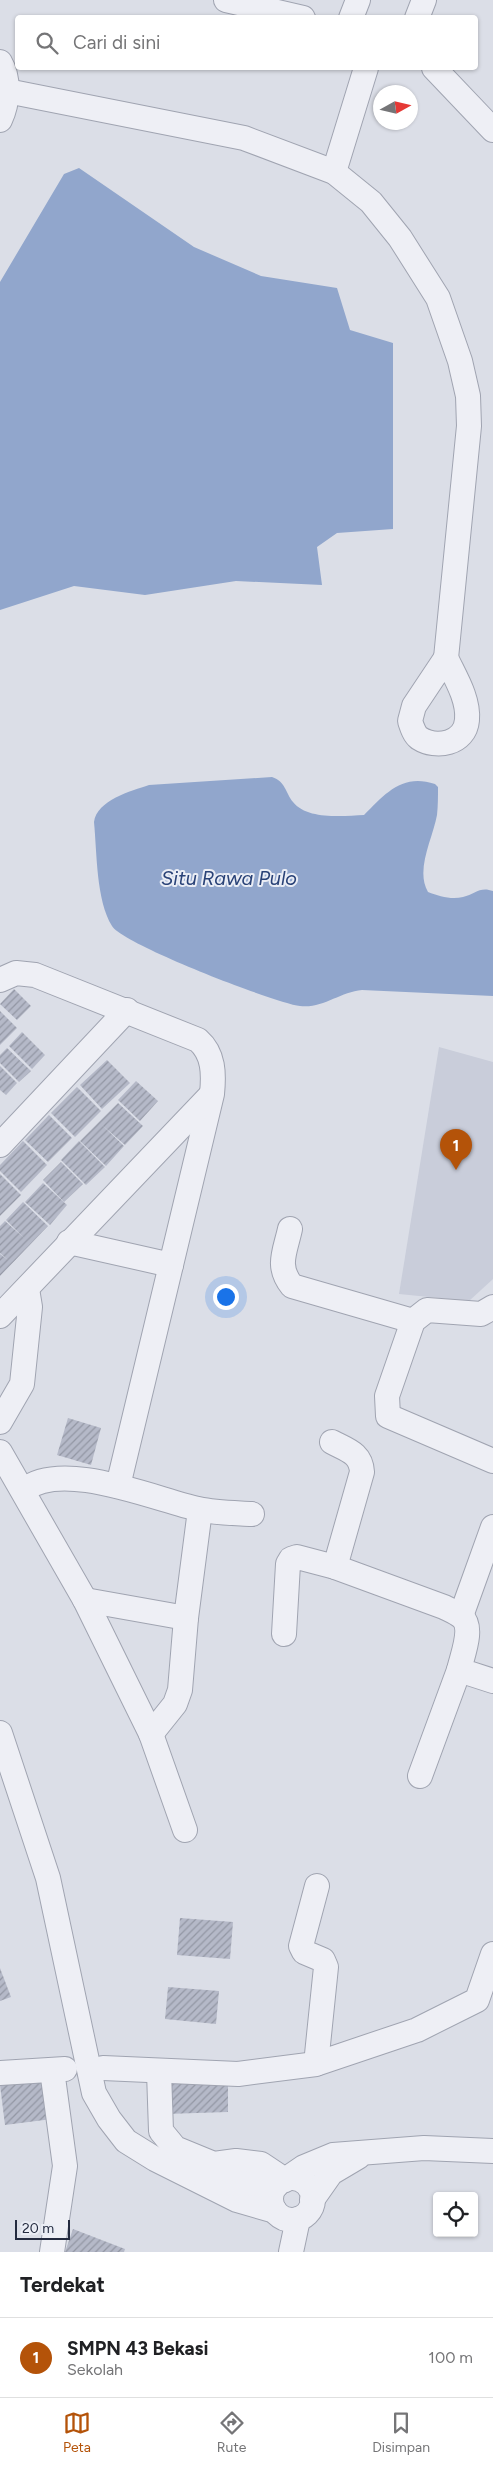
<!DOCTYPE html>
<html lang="id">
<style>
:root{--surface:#fff;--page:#f2f2f2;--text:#202124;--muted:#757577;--line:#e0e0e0;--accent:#b45309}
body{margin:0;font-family:Figtree,sans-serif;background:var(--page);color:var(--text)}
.controls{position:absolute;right:15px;bottom:15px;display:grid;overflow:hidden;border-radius:5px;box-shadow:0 1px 4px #0004}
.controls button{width:45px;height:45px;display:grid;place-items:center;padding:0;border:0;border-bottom:1px solid var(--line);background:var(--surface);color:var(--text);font:25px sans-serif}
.compass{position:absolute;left:373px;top:85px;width:45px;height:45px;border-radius:50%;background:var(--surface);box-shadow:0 1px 4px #0004;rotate:82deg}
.scale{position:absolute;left:15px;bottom:12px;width:55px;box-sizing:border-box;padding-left:5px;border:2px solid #232a3f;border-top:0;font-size:14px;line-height:18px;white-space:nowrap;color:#232a3f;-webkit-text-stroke:4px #eaedf5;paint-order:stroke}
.you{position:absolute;left:225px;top:1296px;width:18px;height:18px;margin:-12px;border:4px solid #fff;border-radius:50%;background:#1a73e8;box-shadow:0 0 0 8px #1a73e833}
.badge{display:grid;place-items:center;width:32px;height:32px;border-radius:50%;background:var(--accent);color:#fff;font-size:16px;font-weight:700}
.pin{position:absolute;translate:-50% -41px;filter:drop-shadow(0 1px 2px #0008)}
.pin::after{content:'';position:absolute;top:26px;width:18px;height:15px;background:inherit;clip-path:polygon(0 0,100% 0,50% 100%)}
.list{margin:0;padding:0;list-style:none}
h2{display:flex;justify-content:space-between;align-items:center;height:65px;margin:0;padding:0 20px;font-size:21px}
h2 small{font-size:16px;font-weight:400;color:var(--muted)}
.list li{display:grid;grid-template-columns:32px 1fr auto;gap:15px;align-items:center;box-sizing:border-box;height:80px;padding:0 20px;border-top:1px solid var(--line)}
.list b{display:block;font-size:19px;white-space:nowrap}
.list p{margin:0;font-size:16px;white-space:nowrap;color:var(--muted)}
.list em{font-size:16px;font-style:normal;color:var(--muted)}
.icon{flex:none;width:28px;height:28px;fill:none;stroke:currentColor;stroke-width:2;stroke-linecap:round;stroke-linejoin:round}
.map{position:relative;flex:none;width:493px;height:2252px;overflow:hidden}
.search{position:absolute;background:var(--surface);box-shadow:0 1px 4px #0004;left:15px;right:15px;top:15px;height:55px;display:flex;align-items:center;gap:12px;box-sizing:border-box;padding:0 18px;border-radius:5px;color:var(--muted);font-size:19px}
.sheet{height:145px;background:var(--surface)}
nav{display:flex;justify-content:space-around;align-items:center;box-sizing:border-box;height:70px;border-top:1px solid var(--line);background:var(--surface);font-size:14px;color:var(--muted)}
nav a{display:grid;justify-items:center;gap:2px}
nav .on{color:var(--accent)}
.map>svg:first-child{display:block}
.built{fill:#c9cdda}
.water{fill:#91a6cc}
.building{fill:url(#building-hatch)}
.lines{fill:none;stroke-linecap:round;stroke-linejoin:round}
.minor-casing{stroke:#a0a4b1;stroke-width:26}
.minor{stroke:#eeeff5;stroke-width:24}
.labels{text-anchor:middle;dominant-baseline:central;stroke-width:4;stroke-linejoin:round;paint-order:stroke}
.water-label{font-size:20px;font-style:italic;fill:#294277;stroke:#eaedf5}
</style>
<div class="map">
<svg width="493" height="2252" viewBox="0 0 493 2252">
<defs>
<pattern id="building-hatch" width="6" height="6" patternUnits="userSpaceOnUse" patternTransform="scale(1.25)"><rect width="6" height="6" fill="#b5b9c8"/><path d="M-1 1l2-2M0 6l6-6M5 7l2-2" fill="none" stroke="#9397a4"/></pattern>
</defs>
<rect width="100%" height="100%" fill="#dbdee7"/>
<path class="built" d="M 439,1047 L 493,1062 L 493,1279 L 469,1301 L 399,1294 Z"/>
<g class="water">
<path d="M 79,168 L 194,247 L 261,276 L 337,288 L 350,330 L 393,343 L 393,529 L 337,533 L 317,547 L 322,585 L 236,581 L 145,595 L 74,586 L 0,610 L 0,282 L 64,174 Z"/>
<path d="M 272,777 C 286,782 285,792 293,802 C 307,820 343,816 364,815 C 385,794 402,773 435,784 L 438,787 C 438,796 438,806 437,815 C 433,838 415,870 428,892 C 439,896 451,900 463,897 C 475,894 480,886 493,891 L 493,996 L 362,990 C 340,992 322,1009 300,1006 C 275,1003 122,944 112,926 C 96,900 97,853 94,822 C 97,800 131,791 149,785 Z"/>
</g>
<g class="building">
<path d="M 14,989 L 31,1006 L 17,1020 L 0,1004 Z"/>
<path d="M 0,1011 L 17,1028 L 0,1045 Z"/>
<path d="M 22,1032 L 45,1055 L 32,1069 L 9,1046 Z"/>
<path d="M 7,1048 L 31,1071 L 19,1082 L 0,1063 L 0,1055 Z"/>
<path d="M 107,1060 L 130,1083 L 102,1109 L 80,1085 Z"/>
<path d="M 0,1066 L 17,1083 L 6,1095 L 0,1090 Z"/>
<path d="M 136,1081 L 158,1101 L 140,1121 L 118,1100 Z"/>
<path d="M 77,1087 L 101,1111 L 75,1137 L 51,1113 Z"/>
<path d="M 118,1103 L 143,1126 L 125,1145 L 102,1125 L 124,1146 L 106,1166 L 80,1141 Z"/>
<path d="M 49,1115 L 72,1138 L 48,1162 L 25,1140 Z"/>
<path d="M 23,1141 L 47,1165 L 21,1192 L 0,1171 L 0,1165 Z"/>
<path d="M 79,1141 L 105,1167 L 86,1185 L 61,1160 Z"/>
<path d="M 61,1162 L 83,1184 L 64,1202 L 43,1180 Z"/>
<path d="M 0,1174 L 21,1195 L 0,1216 Z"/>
<path d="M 43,1183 L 67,1205 L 50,1225 L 25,1202 Z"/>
<path d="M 23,1202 L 48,1226 L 0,1276 L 0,1254 L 8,1260 L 0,1253 L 0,1226 L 5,1221 L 24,1238 L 6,1220 Z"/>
<path d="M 68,1418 L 101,1428 L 91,1465 L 57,1455 Z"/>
<path d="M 180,1918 L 233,1922 L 230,1959 L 177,1955 Z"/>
<path d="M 0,1968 L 11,1997 L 0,2001 Z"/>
<path d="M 168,1987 L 219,1991 L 216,2024 L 165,2019 Z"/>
<path d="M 166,2077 L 228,2078 L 228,2112 L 166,2114 Z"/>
<path d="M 47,2079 L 52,2119 L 5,2125 L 0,2085 Z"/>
<path d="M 73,2229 L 125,2249 L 124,2252 L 65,2252 Z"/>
</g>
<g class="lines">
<defs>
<g id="minor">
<path d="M 226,0 L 303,18"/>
<path d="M 351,18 L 358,0"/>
<path d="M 417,18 L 424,0"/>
<path d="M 0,62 C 10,79 8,103 0,120"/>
<path d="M 434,68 L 493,130"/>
<path d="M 7,91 L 244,138 L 334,172 L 371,202 L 400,238 L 438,298 L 460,361 L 468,396 L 469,426 L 446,658"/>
<path d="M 334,172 L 366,68"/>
<path d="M 446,658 C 455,677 469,699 467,720 C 465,744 436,749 419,738 C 414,734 412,727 410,721 L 414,706 Z"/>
<path d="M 0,980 L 16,973 L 35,975 L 198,1040 C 214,1054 214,1074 212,1094 L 118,1486"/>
<path d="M 0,1145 L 127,1010"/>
<path d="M 290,1229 C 285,1252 276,1266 292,1286 L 413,1321"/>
<path d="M 69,1242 L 171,1265"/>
<path d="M 493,1307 L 481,1314 L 427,1310 L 413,1321 L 387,1396 L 388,1416 L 493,1461"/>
<path d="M 0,1316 L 211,1095"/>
<path d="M 0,1422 L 22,1384 L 30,1307 L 27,1289"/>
<path d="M 332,1442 C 347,1450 361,1453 362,1472 L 335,1567"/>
<path d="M 0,1452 L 85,1600 L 151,1734 L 185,1830"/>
<path d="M 24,1490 C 62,1459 154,1499 198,1509 C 215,1513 234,1513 252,1514"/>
<path d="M 85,1600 L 186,1618"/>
<path d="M 461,1616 L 493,1527"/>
<path d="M 284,1634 L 288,1564 L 291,1559 L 297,1557 L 335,1567 L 444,1607 C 450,1610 457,1613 462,1617 C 474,1628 462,1656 459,1670 L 493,1681"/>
<path d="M 0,1733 L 48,1878 L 94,2093 L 109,2119 L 126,2141 L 155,2159 L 237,2200 L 275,2211"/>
<path d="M 151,1734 L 175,1704 L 180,1690 L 186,1618 L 200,1510"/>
<path d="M 420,1776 L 459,1670"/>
<path d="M 316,2064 L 326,1967 L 323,1960 L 304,1952 L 301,1946 L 317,1886"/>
<path d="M 103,2068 L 238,2074 L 316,2064 L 417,2030 L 477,2000 L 493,1954"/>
<path d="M 159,2072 L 161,2131 L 175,2148 L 214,2164 L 236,2161 L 261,2164 L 285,2180 L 304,2167 L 333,2155 L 424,2148 L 493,2151"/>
<path d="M 0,2073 L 65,2069"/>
<circle cx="292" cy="2199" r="21"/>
<path d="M 206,2182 L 277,2185"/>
<path d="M 312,2200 L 331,2173 L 358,2157"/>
<path d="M 52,2252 L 65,2166 L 52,2070"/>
<path d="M 291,2252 L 298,2219"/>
</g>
</defs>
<use href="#minor" class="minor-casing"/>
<use href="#minor" class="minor"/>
</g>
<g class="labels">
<g class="water-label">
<text x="229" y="878">Situ Rawa Pulo</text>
</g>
</g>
</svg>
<div class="controls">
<button><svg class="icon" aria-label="locate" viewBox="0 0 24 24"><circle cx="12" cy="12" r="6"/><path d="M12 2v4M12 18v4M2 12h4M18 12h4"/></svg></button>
</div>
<svg class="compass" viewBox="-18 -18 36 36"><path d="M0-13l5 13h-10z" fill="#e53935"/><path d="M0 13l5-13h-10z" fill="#757577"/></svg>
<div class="scale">20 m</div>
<div class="you"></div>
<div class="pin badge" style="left:456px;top:1170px">1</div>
<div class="search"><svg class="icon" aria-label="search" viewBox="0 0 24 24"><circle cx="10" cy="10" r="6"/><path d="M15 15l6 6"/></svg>Cari di sini</div>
</div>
<section class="sheet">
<h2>Terdekat<small></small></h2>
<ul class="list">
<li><span class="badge">1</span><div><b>SMPN 43 Bekasi</b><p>Sekolah</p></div><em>100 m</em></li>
</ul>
</section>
<nav>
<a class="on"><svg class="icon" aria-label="map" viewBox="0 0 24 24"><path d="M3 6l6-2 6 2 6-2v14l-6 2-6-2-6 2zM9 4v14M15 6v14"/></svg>Peta</a>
<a><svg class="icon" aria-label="directions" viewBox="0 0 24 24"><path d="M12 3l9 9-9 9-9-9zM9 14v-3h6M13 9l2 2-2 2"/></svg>Rute</a>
<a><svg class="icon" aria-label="saved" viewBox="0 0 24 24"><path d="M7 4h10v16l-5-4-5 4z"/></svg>Disimpan</a>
</nav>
